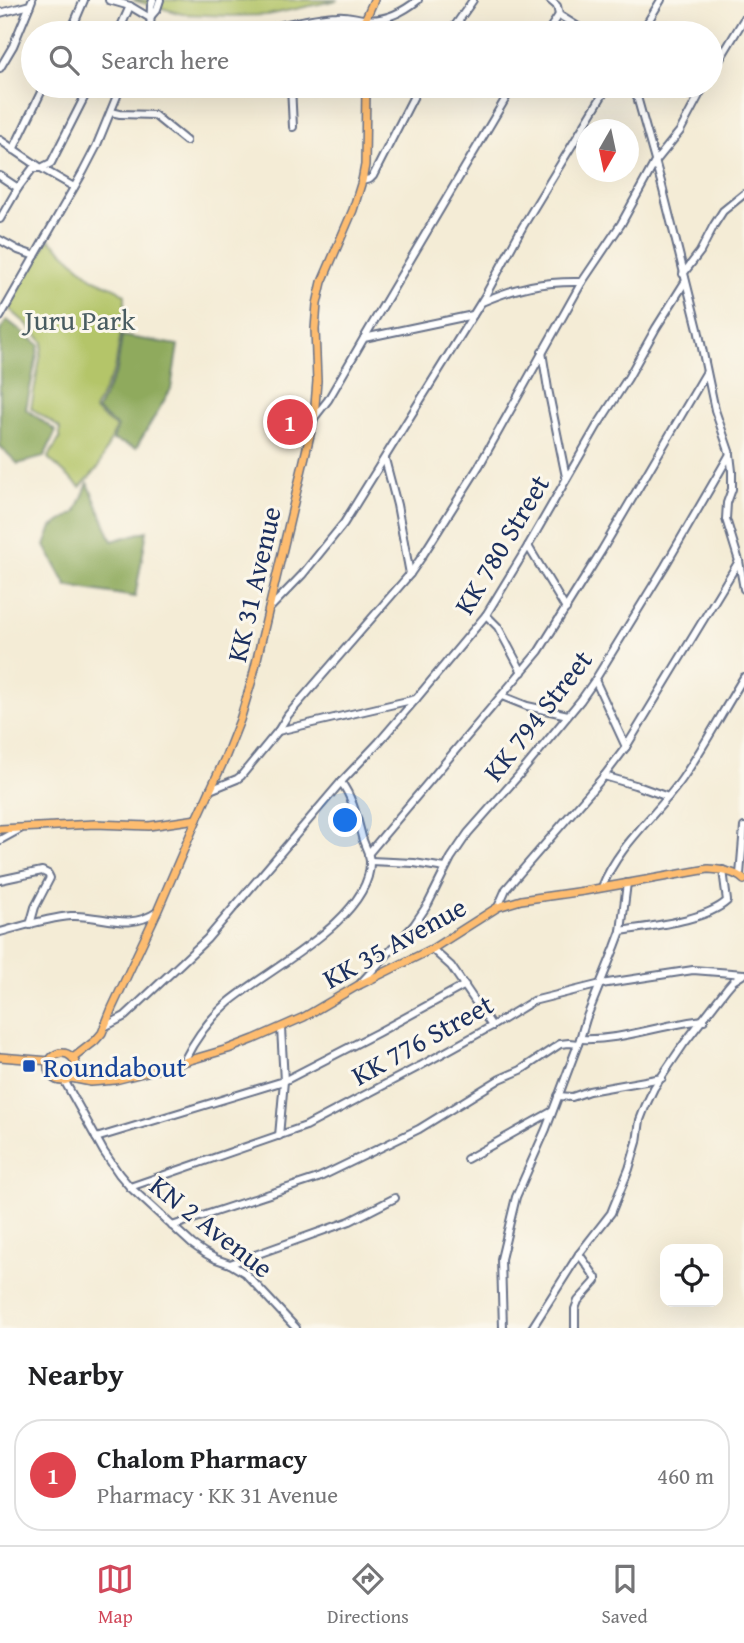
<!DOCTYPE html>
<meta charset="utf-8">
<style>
:root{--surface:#fff;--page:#f6f6f6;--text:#202124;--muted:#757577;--line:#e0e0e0;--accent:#d1495b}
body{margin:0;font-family:"Gentium Book Plus",serif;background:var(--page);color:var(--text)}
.controls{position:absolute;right:21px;bottom:21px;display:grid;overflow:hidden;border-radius:14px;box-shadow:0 7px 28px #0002}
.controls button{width:63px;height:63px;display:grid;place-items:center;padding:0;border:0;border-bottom:2px solid var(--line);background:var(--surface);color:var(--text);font:35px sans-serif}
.compass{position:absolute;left:576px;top:119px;width:63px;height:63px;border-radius:50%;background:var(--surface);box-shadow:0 7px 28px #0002;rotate:189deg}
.you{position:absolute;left:346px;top:821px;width:24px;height:24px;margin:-18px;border:5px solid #fff;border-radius:50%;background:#1a73e8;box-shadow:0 0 0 10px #1a73e833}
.badge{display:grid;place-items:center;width:46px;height:46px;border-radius:50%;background:var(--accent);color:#fff;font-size:23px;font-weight:700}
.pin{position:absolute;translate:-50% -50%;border:4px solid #fff;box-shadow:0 2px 7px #0006}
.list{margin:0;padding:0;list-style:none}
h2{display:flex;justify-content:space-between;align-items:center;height:91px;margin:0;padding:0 28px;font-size:30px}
h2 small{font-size:23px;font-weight:400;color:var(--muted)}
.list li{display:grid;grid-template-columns:46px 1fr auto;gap:21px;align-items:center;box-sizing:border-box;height:112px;margin:0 14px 14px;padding:0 14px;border:2px solid var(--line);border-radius:28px}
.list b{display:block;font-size:26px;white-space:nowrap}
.list p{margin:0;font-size:23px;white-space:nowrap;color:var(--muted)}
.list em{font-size:23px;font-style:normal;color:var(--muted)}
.icon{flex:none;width:38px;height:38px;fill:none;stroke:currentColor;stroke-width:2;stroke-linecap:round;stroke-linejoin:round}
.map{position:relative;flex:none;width:744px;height:1328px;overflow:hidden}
.search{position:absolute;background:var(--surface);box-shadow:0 7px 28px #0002;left:21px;right:21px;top:21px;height:77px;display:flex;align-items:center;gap:18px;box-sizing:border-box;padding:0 24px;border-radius:38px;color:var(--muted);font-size:26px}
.sheet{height:217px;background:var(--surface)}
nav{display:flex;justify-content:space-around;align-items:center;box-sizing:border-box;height:98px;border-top:2px solid var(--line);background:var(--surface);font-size:19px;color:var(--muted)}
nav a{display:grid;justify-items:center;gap:4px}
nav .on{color:var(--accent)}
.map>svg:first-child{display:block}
.green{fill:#b4c569;stroke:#687a64;stroke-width:2}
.forest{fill:#8faa5d;stroke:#556c5e;stroke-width:2}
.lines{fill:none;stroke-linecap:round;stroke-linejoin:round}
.minor-casing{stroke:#677188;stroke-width:10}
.major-casing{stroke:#677188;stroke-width:10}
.minor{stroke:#fff;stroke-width:6}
.major{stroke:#fdbc6f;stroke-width:7}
.transit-dot{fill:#1a4fb4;stroke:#fbf7ec;stroke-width:2.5}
.labels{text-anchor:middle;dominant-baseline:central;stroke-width:6;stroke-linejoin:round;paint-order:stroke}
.park-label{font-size:28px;fill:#495c61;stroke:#fbf7ec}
.street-label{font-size:28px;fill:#1b2f5e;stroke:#fbf7ec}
.transit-label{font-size:28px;fill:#164399;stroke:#fbf7ec;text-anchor:start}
</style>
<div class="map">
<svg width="744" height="1328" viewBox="0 0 744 1328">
<rect width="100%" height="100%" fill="#fbf7ec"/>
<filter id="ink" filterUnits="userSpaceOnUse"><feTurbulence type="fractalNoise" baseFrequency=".0143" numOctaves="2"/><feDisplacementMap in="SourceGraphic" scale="14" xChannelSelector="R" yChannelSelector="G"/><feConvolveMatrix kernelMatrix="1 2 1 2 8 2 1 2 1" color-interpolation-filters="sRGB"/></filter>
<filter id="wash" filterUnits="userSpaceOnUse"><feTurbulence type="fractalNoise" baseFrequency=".00686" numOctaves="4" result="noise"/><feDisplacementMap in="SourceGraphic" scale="28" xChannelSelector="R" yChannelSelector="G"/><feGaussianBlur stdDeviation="1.57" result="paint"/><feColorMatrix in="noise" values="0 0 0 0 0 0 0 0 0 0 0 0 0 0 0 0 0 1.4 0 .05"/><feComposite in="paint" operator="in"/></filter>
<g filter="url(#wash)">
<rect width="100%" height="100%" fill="#f4ecd6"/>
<g class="green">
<path d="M 133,0 L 338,0 L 268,15 L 231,16 L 182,14 Z"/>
<path d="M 49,239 L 92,278 L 117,289 L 125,295 L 125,307 L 115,369 L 94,410 L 116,428 L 98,468 L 80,487 L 48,458 L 60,438 L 60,428 L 31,408 L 43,342 L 28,325 L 7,307 Z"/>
</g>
<g class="forest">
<path d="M 7,320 L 39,345 L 26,409 L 56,431 L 44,457 L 18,464 L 0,446 L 0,331 Z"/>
<path d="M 122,336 L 178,345 L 171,389 L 136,448 L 113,440 L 117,427 L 97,410 L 117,370 Z"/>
<path d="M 88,483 L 112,541 L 147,531 L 135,597 L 67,586 L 45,546 L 52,527 L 76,512 Z"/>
</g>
</g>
<g filter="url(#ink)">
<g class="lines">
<defs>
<g id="minor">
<path d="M 109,0 L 130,6 L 150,18"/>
<path d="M 153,0 L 151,6 L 150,33 C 184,28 219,35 252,31 C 281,27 308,17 337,16 C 347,15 355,18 364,19 C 383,22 403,12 418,0"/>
<path d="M 550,0 L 557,6 L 559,15 L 588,33"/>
<path d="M 0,13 L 30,5 L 32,0"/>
<path d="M 151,16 L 157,9 L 160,0"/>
<path d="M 70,33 L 84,0"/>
<path d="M 118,33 L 130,6"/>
<path d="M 450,33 L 473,0"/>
<path d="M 547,33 L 559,15"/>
<path d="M 641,33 L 661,0"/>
<path d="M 0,68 L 13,46 L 30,5"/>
<path d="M 711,74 L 744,19"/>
<path d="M 291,86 L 293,127"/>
<path d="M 634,86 L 661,182 L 698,329 L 715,410 L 730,454 L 732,471 L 732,489 L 727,503 L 726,519 L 739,561 L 744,589"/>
<path d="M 111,112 L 120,114 L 154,115 L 186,141"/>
<path d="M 0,140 L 41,168 L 51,163 L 90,86"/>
<path d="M 13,150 L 44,86"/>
<path d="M 0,176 L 18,188"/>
<path d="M 362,181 L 370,179 L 373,176 L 419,86"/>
<path d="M 0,219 L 18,188 L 33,168 L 41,168 L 74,187"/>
<path d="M 0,240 L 18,250 L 35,256"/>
<path d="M 683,274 L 700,252 L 714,225 L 723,211 L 744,194"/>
<path d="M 482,302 C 517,287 544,281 582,282"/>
<path d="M 0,317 L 83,172 L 96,147 L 121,86"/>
<path d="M 364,338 L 513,86"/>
<path d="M 542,352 L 548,389 L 566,477"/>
<path d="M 314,418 L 328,400 L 364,338 L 473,315"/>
<path d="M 385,459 L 397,505 L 410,574"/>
<path d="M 528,546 L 566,609"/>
<path d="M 269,609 L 302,575 L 344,523 L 485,296 L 523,226 L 608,86"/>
<path d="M 486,615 L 498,627 L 522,672"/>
<path d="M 595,680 L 626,747"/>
<path d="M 502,696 L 527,706 L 568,715"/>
<path d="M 278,731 L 416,699 L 486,615 L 528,546 L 597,426 L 628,378 L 656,328 L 685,282"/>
<path d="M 604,776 L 635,785 L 668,797"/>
<path d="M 210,790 L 237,779 L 241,776 L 278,731 L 288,715 L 410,574 L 421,558 L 479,466 L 582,282 L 621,224 L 655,162 L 680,131 L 704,86"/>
<path d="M 0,840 L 20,829"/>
<path d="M 368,854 L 539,651 L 602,550 L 706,373"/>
<path d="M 370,861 L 414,863 L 445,868"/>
<path d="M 740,875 L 744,827"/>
<path d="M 0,880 L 42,871 L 48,874 L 50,878 L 35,907 L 30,925"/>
<path d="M 602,887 C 619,844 656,816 682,779 C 704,747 723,711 744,677"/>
<path d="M 498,907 L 506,889 L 604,776 L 626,747 L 739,561"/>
<path d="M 621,931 C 650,926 705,921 727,901 L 723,870"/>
<path d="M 0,932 C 23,926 47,918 71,916 C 101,914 128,932 157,912"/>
<path d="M 432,949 L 451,966 L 492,1026"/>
<path d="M 359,985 L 414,925 L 428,904 L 451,858 L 468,833 L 520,774 L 581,700 L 595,680 L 665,566 L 730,454"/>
<path d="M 106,1026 L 125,1016 L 207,939 L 341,782 L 379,742 L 416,699"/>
<path d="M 580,1039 C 623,1041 662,1024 704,1020"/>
<path d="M 184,1061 C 195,1039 209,1019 229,1002 C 267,970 371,919 370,862 C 370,854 364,845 362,837 C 357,818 353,798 341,782"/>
<path d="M 64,1080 L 104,1152 L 119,1174 L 130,1187 L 192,1244 L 205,1253 L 216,1259 L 230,1264 L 245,1273 L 296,1328"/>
<path d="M 558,1096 L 572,1097 L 589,1091 L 662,1078"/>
<path d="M 279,1136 L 284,1081 L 281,1028"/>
<path d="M 96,1138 L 284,1081 L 377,1033 L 465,985"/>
<path d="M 467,1159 L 551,1112"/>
<path d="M 130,1187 L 306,1126 L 420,1066 L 492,1026 L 533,1001 L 601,984 L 693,970 L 744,974"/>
<path d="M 172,1226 L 318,1178 L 419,1129 L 500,1079 L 521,1070 L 560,1044 L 569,1043 L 578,1044"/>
<path d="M 230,1264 L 350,1221 L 395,1198"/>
<path d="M 503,1328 L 501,1259 L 516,1197 L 546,1129 L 580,1039 L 586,1019 L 615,947 L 621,931 L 627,883"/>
<path d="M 532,1328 L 579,1254 L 611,1213 L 629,1169 L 637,1142 L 640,1120 L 645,1107 L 654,1088 L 683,1045 L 727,988 L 733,981 L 744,974"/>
<path d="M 575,1328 L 575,1309 L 578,1301 L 596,1281 L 596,1278 L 579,1254"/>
</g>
<g id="major">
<path d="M 366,33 L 365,20 L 374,0"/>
<path d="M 0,829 L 95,824 L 149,826 L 197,819"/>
<circle cx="62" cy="1067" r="14"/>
<path d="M 0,1057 L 50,1061"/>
<path d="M 73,1058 L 95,1041 L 102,1033 L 112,1008 L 157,912 L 197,819 L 225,758 L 240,720 L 252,680 L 314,418 L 317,381 L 315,329 L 317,304 L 322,282 L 353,210 L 362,181 L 365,165 L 366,86"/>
<path d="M 71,1078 L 91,1082 L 115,1080 L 163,1068 L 228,1049 L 254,1039 L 304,1017 L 357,986 L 432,949 L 498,907 L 521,900 L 584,891 L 708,869 C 720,870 735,871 744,880"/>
</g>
</defs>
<use href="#minor" class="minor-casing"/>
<use href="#major" class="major-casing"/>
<use href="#minor" class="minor"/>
<use href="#major" class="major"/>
</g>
</g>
<rect class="transit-dot" x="22" y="1059" width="14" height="14" rx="3.5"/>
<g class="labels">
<g class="park-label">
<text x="80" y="319">Juru Park</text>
</g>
<g class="street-label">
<text transform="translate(501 544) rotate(-59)">KK 780 Street</text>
<text transform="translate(253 584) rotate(-77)">KK 31 Avenue</text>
<text transform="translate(537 715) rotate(-52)">KK 794 Street</text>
<text transform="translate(394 942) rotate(-29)">KK 35 Avenue</text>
<text transform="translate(422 1039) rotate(-29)">KK 776 Street</text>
<text transform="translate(212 1226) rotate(38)">KN 2 Avenue</text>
</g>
<g class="transit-label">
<text x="43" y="1066">Roundabout</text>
</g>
</g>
</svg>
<div class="controls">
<button><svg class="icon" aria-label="locate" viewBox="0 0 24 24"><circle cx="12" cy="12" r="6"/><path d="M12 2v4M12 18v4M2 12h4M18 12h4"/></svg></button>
</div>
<svg class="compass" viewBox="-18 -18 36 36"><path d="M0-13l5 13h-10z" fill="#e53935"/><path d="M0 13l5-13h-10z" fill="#757577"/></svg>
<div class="you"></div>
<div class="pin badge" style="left:290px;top:422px;background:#e0444e">1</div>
<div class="search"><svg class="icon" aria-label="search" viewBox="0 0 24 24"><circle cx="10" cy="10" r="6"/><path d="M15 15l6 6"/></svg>Search here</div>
</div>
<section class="sheet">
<h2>Nearby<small></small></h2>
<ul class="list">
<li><span class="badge" style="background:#e0444e">1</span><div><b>Chalom Pharmacy</b><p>Pharmacy · KK 31 Avenue</p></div><em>460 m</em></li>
</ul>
</section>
<nav>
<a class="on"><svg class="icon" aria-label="map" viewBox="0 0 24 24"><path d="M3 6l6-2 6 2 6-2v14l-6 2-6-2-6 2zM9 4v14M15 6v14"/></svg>Map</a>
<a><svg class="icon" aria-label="directions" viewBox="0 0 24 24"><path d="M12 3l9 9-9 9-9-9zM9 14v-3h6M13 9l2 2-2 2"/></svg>Directions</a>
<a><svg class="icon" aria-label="saved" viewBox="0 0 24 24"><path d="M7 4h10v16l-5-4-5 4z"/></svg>Saved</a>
</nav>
